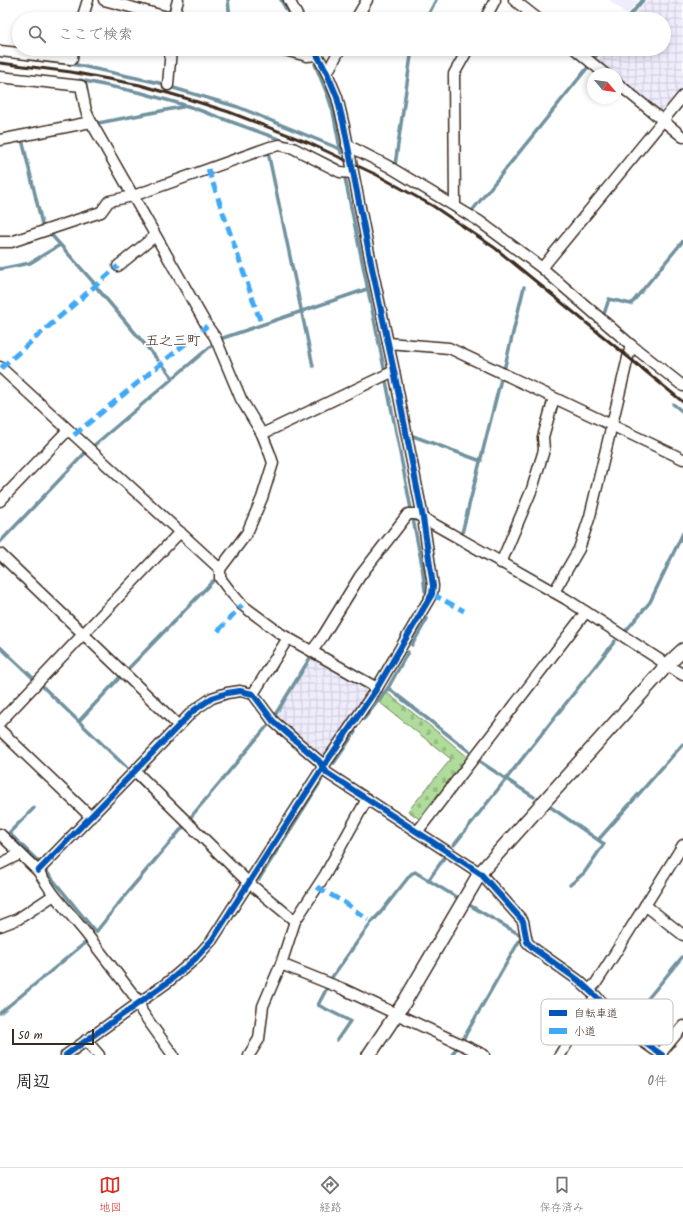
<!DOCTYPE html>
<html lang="ja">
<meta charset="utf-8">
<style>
:root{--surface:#fff;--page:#f6f6f6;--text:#202124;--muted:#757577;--line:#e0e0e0;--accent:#d93025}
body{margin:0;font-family:Kalam,"Klee One",sans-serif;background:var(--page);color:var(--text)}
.compass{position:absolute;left:587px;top:68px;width:36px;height:36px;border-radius:50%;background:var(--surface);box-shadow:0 2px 6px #0003;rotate:119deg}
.scale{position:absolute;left:12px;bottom:10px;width:82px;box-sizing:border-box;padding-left:4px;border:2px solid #3b2a1e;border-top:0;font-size:11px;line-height:14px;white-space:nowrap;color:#3b2a1e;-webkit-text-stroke:3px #fff;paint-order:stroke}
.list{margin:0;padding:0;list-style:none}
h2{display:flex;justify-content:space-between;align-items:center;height:52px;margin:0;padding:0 16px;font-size:17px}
h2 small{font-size:13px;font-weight:400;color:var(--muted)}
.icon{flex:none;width:22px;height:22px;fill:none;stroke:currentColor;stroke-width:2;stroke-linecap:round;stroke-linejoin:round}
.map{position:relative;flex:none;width:683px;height:1055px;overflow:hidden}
.search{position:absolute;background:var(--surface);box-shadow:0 2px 6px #0003;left:12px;right:12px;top:12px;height:44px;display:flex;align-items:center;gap:10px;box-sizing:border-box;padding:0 14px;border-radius:22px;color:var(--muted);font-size:15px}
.sheet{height:112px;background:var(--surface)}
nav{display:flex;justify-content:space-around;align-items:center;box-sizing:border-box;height:56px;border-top:1px solid var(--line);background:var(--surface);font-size:11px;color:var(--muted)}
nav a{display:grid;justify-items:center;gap:2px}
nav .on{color:var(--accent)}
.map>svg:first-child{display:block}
.built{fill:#efedfc}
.industrial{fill:url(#industrial-grid)}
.cemetery{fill:url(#cemetery-stones);stroke:#75835c}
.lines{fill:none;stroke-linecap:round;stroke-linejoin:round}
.stream{stroke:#70929e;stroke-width:3.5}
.minor-casing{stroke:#3b2a1e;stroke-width:13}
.tertiary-casing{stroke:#3b2a1e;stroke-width:16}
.minor{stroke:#fff;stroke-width:10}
.tertiary{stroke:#fff;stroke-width:13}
.rail{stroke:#3b2a1e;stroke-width:3}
.quiet{stroke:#3fa9f5;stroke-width:5;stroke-dasharray:10 5;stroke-linecap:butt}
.cycleway-casing{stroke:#fff;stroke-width:8}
.cycleway{stroke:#0057b8;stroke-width:6}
.labels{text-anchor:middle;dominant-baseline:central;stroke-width:3.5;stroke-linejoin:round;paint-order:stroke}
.quarter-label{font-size:14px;fill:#3b2a1e;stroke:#fff}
.key{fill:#fff;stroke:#c4bfbc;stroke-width:1}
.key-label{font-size:11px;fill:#3b2a1e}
</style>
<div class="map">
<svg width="683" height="1055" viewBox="0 0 683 1055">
<defs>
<pattern id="industrial-grid" width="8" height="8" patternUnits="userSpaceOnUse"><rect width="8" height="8" fill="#efedfc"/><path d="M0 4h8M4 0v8" fill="none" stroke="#cecbd8"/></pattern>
<pattern id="cemetery-stones" width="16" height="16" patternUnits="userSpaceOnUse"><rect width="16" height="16" fill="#afdc9b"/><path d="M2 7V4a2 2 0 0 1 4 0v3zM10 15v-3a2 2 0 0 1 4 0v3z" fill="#97bd85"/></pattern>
</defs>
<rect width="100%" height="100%" fill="#fff"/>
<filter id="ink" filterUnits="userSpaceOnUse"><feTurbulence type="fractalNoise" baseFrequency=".025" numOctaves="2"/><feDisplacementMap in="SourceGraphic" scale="8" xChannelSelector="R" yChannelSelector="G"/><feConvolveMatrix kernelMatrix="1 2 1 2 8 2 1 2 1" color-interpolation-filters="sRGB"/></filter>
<g filter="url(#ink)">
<path class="built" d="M 609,0 L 639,0 L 627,14 Z"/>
<g class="industrial">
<path d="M 647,0 L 683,0 L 683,93 L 664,115 L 617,81 L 617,74 L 608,74 L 595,63 L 606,49 L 664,49 L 664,19 L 631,19 Z"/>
<path d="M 313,657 L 364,687 L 367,691 L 324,757 L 319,758 L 274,719 Z"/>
</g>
<path class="cemetery" d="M 387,693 L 439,733 L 469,758 L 421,820 L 408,811 L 451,759 L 379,702 Z"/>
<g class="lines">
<g class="stream">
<path d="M 228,0 L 230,19"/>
<path d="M 281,0 L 292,19"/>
<path d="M 426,19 L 436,0"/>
<path d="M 627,19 L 643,0"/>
<path d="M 595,57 L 602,49"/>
<path d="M 28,59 L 77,65 L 164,84"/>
<path d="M 315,64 L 328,96 L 333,112 L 341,153"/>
<path d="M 80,80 L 142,93 L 188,106 L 284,141"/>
<path d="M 170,87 L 238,107 L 340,149"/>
<path d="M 93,124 L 187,106"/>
<path d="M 22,139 L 42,224"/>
<path d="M 309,151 L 340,166"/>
<path d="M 268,152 L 313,366"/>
<path d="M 395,165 L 412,49"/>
<path d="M 345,178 L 384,368"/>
<path d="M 471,212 L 588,67"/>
<path d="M 48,231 L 94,283"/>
<path d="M 0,269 L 30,263 L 60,245"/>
<path d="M 97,288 L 158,360"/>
<path d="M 603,317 L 609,299 L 631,304 L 683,241"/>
<path d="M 217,340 L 367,289"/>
<path d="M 162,364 L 173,378"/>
<path d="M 504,370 L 524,287"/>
<path d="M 386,381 L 422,565 L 425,591"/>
<path d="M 673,404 L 683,412"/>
<path d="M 413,436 L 481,461"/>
<path d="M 92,447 L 212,345"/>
<path d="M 462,533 L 501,379"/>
<path d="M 0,542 L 86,452"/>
<path d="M 624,633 L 650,602 L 683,533"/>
<path d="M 412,645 L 427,619"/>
<path d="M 0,647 L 34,679"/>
<path d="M 127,670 L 213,581"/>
<path d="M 40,684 L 127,768"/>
<path d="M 388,688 L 408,652"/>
<path d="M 275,715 L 310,658"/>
<path d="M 364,719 L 388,688 L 470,752"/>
<path d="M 79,721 L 122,675"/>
<path d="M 476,759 L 506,779 L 534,797"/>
<path d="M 334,763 L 355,732"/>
<path d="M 135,778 L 149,792"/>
<path d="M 549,806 L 604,844 L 584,873 L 570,885"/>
<path d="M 34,808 L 9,833 L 41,864"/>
<path d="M 190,818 L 268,725"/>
<path d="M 599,839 L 683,744"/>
<path d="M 454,845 L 615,641"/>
<path d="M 46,871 L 94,930"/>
<path d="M 259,879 L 321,781"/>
<path d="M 428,881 L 444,858"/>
<path d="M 96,932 L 127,893 L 183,827"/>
<path d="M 330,980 L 370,924 L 381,912 L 411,874 L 415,872 L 456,897"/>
<path d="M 328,986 L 318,1005 L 350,1021 L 337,1040"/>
<path d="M 0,1013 L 85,943"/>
<path d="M 627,1024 L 683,956"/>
<path d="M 462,1041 L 522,936 L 471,906"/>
<path d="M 452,1055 L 457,1047"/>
</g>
<defs>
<g id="minor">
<path d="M 104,0 L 175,19"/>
<path d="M 289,0 L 299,19"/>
<path d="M 514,0 L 538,19"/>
<path d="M 82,19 L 88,0"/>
<path d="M 173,19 L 178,0"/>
<path d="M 356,19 L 367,0"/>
<path d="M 485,19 L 495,0"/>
<path d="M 281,49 L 307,56 L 317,55"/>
<path d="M 575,49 L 605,74"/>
<path d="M 0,51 L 72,59 L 73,49"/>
<path d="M 327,73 L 340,49"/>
<path d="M 0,77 L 81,86 L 86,111 L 91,122 L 207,326 L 215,337 L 241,399 L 262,434 L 270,454 L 273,463 L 262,498 L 247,533 L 220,569 L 220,578 L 229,590 L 242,605 L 281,634 L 377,688"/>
<path d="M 617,83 L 683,137"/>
<path d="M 168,85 L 171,49"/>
<path d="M 0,140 L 91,122"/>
<path d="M 347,145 L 388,166 L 479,221 L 542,268 L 631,345 L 683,386"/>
<path d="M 455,206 L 454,74 L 468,49"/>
<path d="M 0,242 L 11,242 L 101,212 L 109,201 L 133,196 L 270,147 L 280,145 L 293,148 L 340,172 L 352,173"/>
<path d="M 118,266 L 155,236"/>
<path d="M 542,268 L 683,96"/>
<path d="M 388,343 L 449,348 L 683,459"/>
<path d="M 0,367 L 220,569"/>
<path d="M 262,434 L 394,371"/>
<path d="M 0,501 L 68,430"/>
<path d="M 0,554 L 179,726"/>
<path d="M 501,563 L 532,489 L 544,450 L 543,437 L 554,398"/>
<path d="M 554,592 L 579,549 L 590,516 L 631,345"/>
<path d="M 312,651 L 323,636 L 360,576 L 408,514 L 416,514 L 566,599 L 683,675"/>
<path d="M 253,694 L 288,638"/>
<path d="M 0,722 L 180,532"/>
<path d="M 0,730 L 91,817"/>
<path d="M 135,771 L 249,883 L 295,921"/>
<path d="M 417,832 L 586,612"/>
<path d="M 0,834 L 38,871 L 54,895 L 85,932 L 139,1002 L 142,1012 L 173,1055"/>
<path d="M 0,864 L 20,854"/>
<path d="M 38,871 L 193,711 L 212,698 L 227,693 L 240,691 L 253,694 L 273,721 L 319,761 L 327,773 L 480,873 L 523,921 L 527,942 L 533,948 L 578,980 L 615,1014 L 622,1027 L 662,1055"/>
<path d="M 645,905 L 683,935"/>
<path d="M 0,926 L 18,919 L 54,895"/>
<path d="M 281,964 L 343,989 L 484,1055"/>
<path d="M 589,990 L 596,983 L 614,955 L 683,845"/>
<path d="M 86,1040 L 99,1055"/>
<path d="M 660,1054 L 683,1026"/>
<path d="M 66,1055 L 168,982 L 195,959 L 212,940 L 323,767 L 377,688 L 432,594 L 433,586 L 423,518 L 394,371 L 372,268 L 344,126 L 337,97 L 327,73 L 314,49"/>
<path d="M 249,1055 L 259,1039 L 263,1006 L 281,964 L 295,921 L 325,875 L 367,799"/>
<path d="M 560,1055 L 596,996"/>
</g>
<path id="tertiary" d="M 369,1055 L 405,1001 L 480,873 L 667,665 L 683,650"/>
</defs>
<use href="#minor" class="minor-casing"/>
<use href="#tertiary" class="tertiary-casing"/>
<use href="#minor" class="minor"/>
<use href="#tertiary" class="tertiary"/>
<path class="rail" d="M 0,63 L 71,72 L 140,85 L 185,98 L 229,112 L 309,143 L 377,175 L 433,206 L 495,248 L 683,402"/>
<g class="quiet">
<path d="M 208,169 L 261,323"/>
<path d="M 1,368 L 118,266"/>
<path d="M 74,435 L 207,326"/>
<path d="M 432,594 L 464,611"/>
<path d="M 218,631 L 242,605"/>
<path d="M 317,887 L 345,903 L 368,920"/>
</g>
<defs>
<g id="cycleway">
<path d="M 38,871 L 193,711 L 212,698 L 227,693 L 240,691 L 253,694 L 273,721 L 319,761 L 327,773 L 480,873 L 523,921 L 527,942 L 533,948 L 578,980 L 615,1014 L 622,1027 L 662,1055"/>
<path d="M 66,1055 L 168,982 L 195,959 L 212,940 L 323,767 L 377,688 L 432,594 L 433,586 L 423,518 L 394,371 L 372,268 L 344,126 L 337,97 L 327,73 L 314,49"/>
</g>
</defs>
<use href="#cycleway" class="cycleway-casing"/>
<use href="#cycleway" class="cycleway"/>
</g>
</g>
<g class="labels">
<g class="quarter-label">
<text x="173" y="341">五之三町</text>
</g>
</g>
<rect x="541" y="999" width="132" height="46" rx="6" class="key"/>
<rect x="549" y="1010" width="18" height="6" fill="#0057b8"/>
<rect x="549" y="1028" width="18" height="6" fill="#3fa9f5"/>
<g class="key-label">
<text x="574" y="1017">自転車道</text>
<text x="574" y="1035">小道</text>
</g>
</svg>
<svg class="compass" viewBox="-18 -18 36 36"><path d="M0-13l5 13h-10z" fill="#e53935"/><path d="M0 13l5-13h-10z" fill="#757577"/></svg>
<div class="scale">50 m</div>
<div class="search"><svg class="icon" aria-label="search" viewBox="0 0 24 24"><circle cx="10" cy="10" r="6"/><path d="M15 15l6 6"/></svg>ここで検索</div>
</div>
<section class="sheet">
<h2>周辺<small>0件</small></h2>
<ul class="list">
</ul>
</section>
<nav>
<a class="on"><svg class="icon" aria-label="map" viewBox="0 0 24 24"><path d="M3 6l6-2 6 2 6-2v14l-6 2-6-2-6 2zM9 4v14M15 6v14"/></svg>地図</a>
<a><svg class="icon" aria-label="directions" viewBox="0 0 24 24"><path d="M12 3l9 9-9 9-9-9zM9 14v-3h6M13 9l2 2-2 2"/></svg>経路</a>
<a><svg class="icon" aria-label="saved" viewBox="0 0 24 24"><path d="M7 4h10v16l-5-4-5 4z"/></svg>保存済み</a>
</nav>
